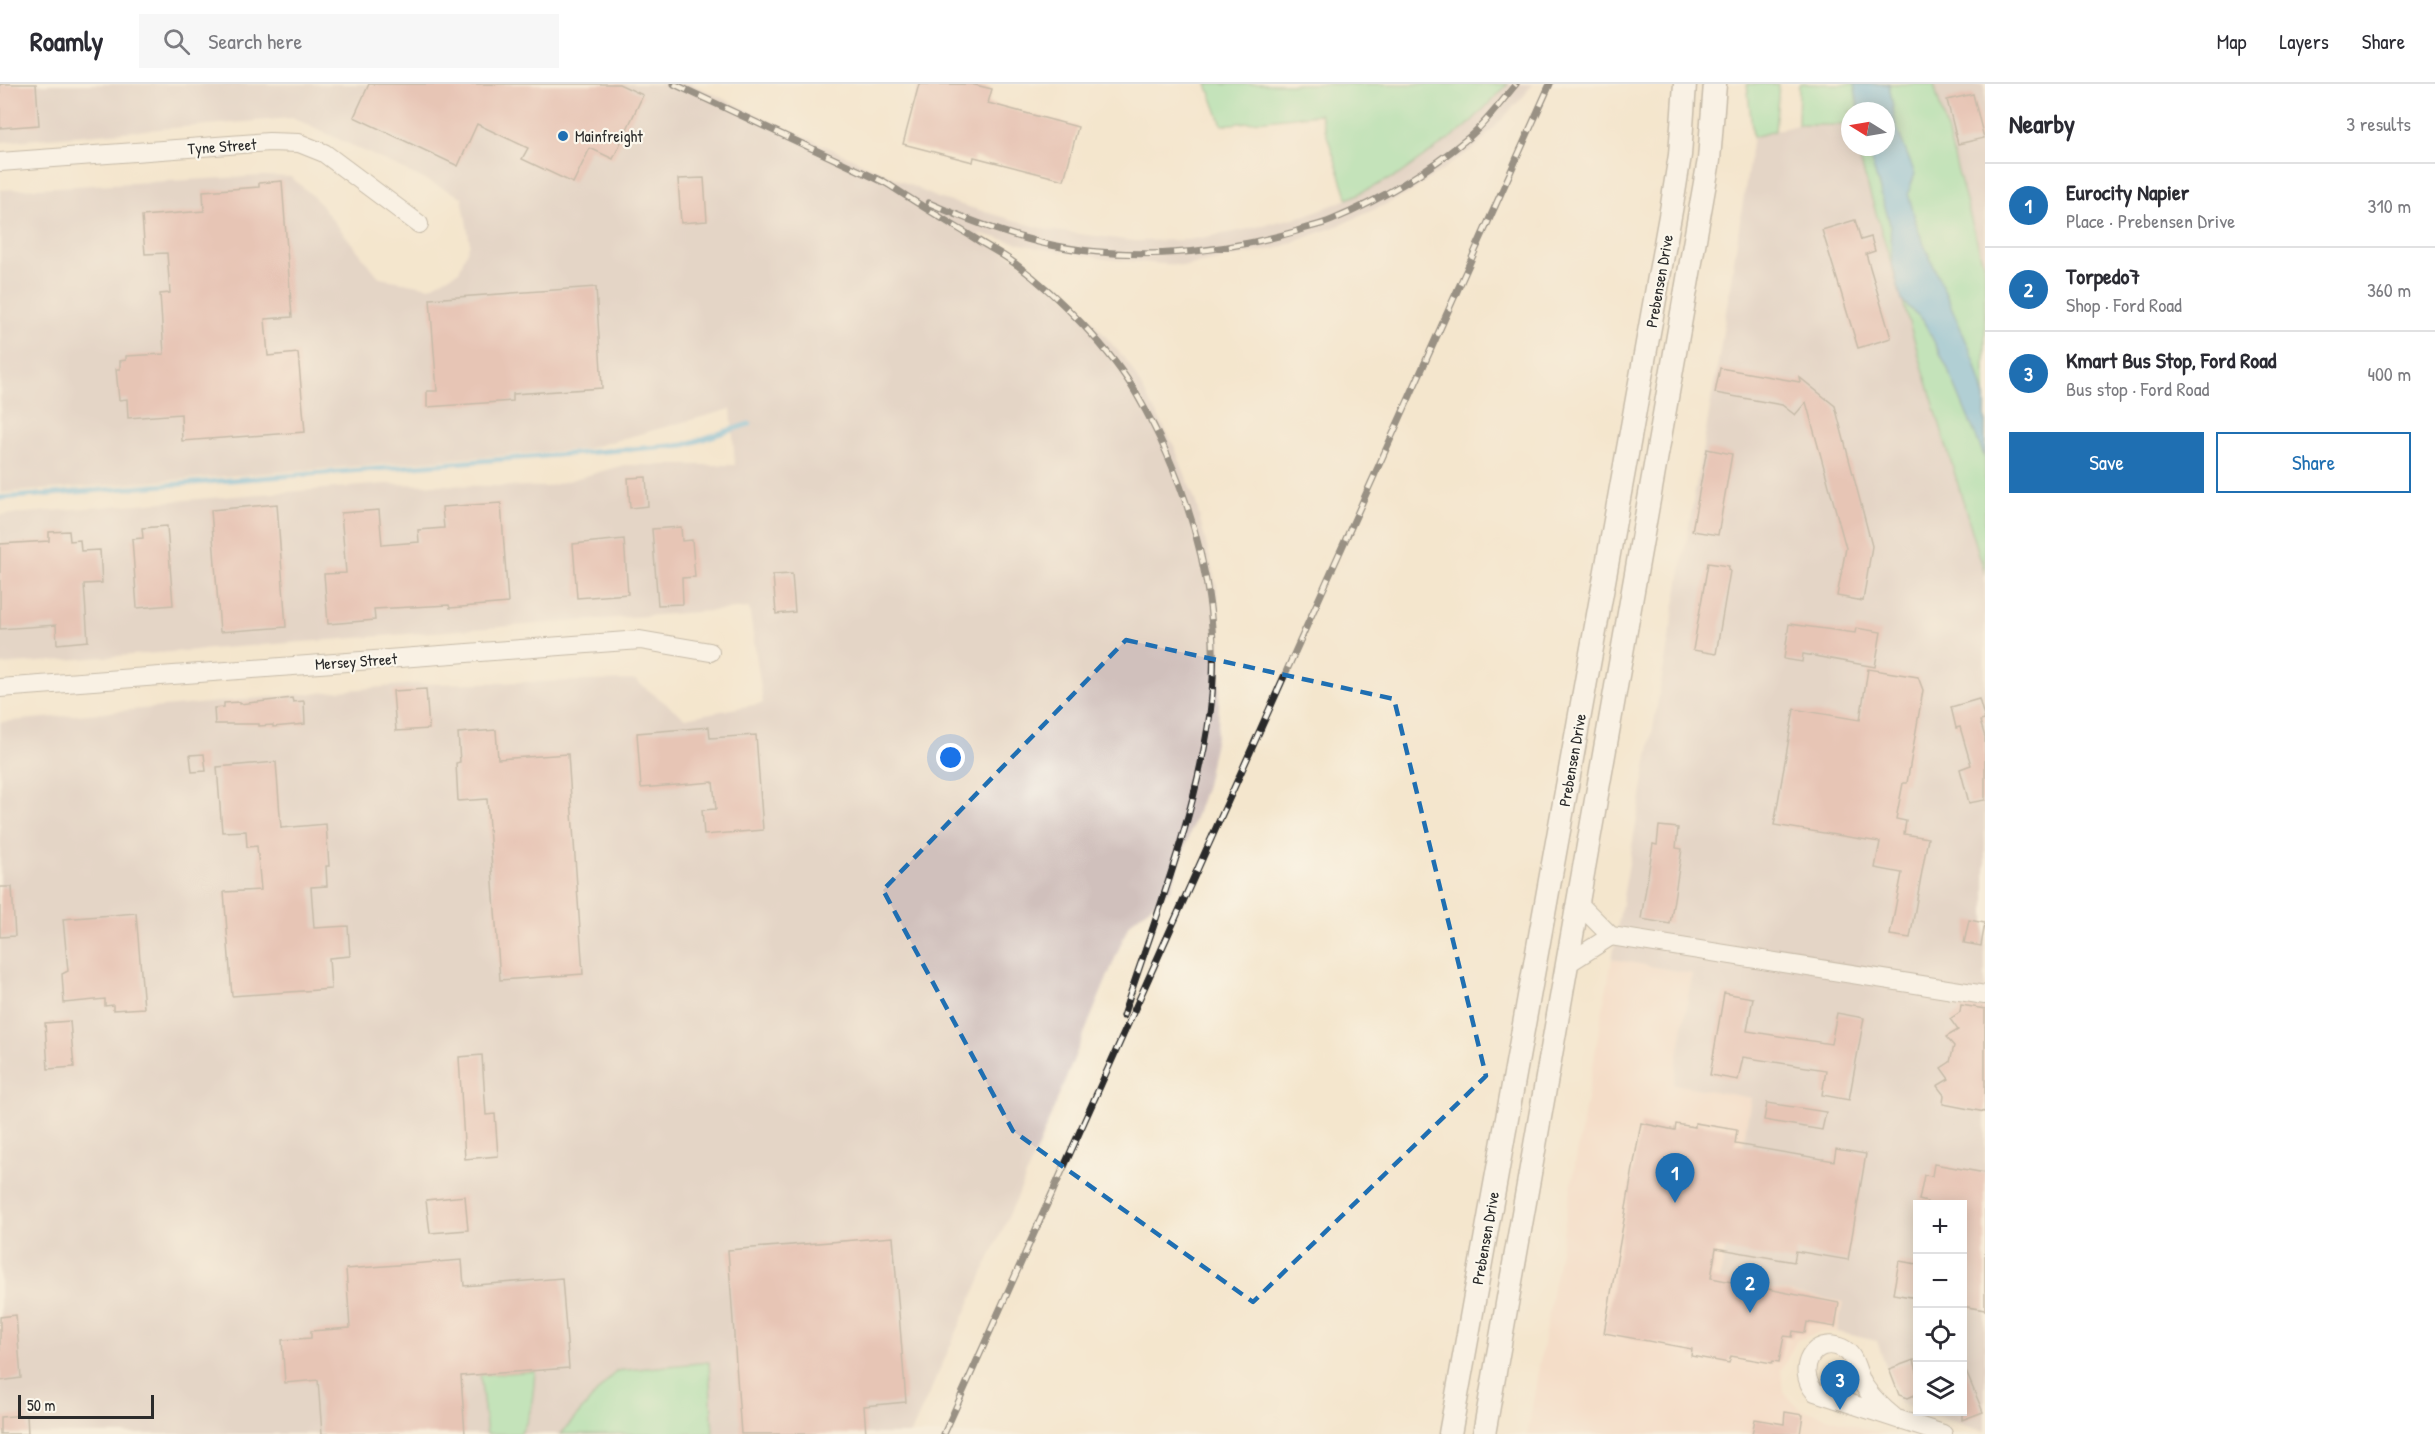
<!DOCTYPE html>
<meta charset="utf-8">
<style>
:root{--surface:#fff;--page:#f7f7f7;--text:#2b2b33;--muted:#7c7c81;--line:#e1e1e2;--accent:#1f6fb2}
body{margin:0;font-family:"Patrick Hand",sans-serif;background:var(--page);color:var(--text)}
.controls{position:absolute;right:18px;bottom:18px;display:grid;overflow:hidden;border-radius:0px;box-shadow:0 3px 15px #0003}
.controls button{width:54px;height:54px;display:grid;place-items:center;padding:0;border:0;border-bottom:2px solid var(--line);background:var(--surface);color:var(--text);font:30px sans-serif}
.compass{position:absolute;left:1841px;top:18px;width:54px;height:54px;border-radius:50%;background:var(--surface);box-shadow:0 3px 15px #0003;rotate:281deg}
.scale{position:absolute;left:18px;bottom:15px;width:136px;box-sizing:border-box;padding-left:6px;border:3px solid #2b2b2b;border-top:0;font-size:16px;line-height:21px;white-space:nowrap;color:#2b2b2b;-webkit-text-stroke:4px #fbf7ec;paint-order:stroke}
.you{position:absolute;left:951px;top:674px;width:21px;height:21px;margin:-15px;border:4px solid #fff;border-radius:50%;background:#1a73e8;box-shadow:0 0 0 9px #1a73e833}
.badge{display:grid;place-items:center;width:39px;height:39px;border-radius:50%;background:var(--accent);color:#fff;font-size:20px;font-weight:700}
.pin{position:absolute;translate:-50% -50px;filter:drop-shadow(0 2px 3px #0008)}
.pin::after{content:'';position:absolute;top:32px;width:21px;height:18px;background:inherit;clip-path:polygon(0 0,100% 0,50% 100%)}
.list{margin:0;padding:0;list-style:none}
h2{display:flex;justify-content:space-between;align-items:center;height:78px;margin:0;padding:0 24px;font-size:26px}
h2 small{font-size:20px;font-weight:400;color:var(--muted)}
.list li{display:grid;grid-template-columns:39px 1fr auto;gap:18px;align-items:center;box-sizing:border-box;height:84px;padding:0 24px;border-top:2px solid var(--line)}
.list b{display:block;font-size:22px;white-space:nowrap}
.list p{margin:0;font-size:20px;white-space:nowrap;color:var(--muted)}
.list em{font-size:20px;font-style:normal;color:var(--muted)}
.actions{display:flex;gap:12px;padding:18px 24px}
.actions a{flex:1;padding:14px 0;border:2px solid var(--accent);border-radius:0px;text-align:center;font-size:21px;color:var(--accent)}
.actions .main{background:var(--accent);color:#fff}
.icon{flex:none;width:33px;height:33px;fill:none;stroke:currentColor;stroke-width:2;stroke-linecap:round;stroke-linejoin:round}
.map{position:relative;flex:none;width:1985px;height:1350px;overflow:hidden}
header{display:flex;align-items:center;gap:36px;box-sizing:border-box;height:84px;padding:0 30px;background:var(--surface);border-bottom:2px solid var(--line)}
header strong{font-size:28px}
nav{display:flex;gap:33px;margin-inline-start:auto;font-size:21px}
.search{width:420px;height:54px;background:var(--page);display:flex;align-items:center;gap:15px;box-sizing:border-box;padding:0 21px;border-radius:0px;color:var(--muted);font-size:22px}
main{display:flex}
aside{flex:1;background:var(--surface)}
.map>svg:first-child{display:block}
.built{fill:#f4d3c1}
.industrial{fill:#d0c0bc}
.green{fill:#8be0a2;stroke:#5b8666;stroke-width:1.5}
.water{fill:#60b4dc;stroke:#467084;stroke-width:1.5}
.lines{fill:none;stroke-linecap:round;stroke-linejoin:round}
.stream{stroke:#60b4dc;stroke-width:5}
.building{fill:#d89d98}
.minor-casing{stroke:#90887c;stroke-width:20}
.major-casing{stroke:#90887c;stroke-width:25}
.minor{stroke:#fff;stroke-width:18}
.major{stroke:#fff;stroke-width:22}
.rail-casing{stroke:#2b2b2b;stroke-width:7}
.rail{stroke:#fbf7ec;stroke-width:4.5;stroke-dasharray:14;stroke-linecap:butt}
.marked{fill:none;stroke:#1f6fb2;stroke-width:4.5;stroke-dasharray:12 8;stroke-linejoin:round}
.poi-dot{fill:#1f6fb2;stroke:#fbf7ec;stroke-width:2}
.labels{text-anchor:middle;dominant-baseline:central;stroke-width:4.5;stroke-linejoin:round;paint-order:stroke}
.poi-label{font-size:16px;fill:#2b2b2b;stroke:#fbf7ec;text-anchor:start}
.street-label{font-size:16px;fill:#2b2b2b;stroke:#fbf7ec}
</style>
<header>
<strong>Roamly</strong>
<div class="search"><svg class="icon" aria-label="search" viewBox="0 0 24 24"><circle cx="10" cy="10" r="6"/><path d="M15 15l6 6"/></svg>Search here</div>
<nav><a>Map</a><a>Layers</a><a>Share</a></nav>
</header>
<main>
<div class="map">
<svg width="1985" height="1350" viewBox="0 0 1985 1350">
<rect width="100%" height="100%" fill="#fbf7ec"/>
<filter id="ink" filterUnits="userSpaceOnUse"><feTurbulence type="fractalNoise" baseFrequency=".0167" numOctaves="2"/><feDisplacementMap in="SourceGraphic" scale="12" xChannelSelector="R" yChannelSelector="G"/><feConvolveMatrix kernelMatrix="1 2 1 2 8 2 1 2 1" color-interpolation-filters="sRGB"/></filter>
<filter id="wash" filterUnits="userSpaceOnUse"><feTurbulence type="fractalNoise" baseFrequency=".008" numOctaves="4" result="noise"/><feDisplacementMap in="SourceGraphic" scale="24" xChannelSelector="R" yChannelSelector="G"/><feGaussianBlur stdDeviation="1.35" result="paint"/><feColorMatrix in="noise" values="0 0 0 0 0 0 0 0 0 0 0 0 0 0 0 0 0 1.4 0 .05"/><feComposite in="paint" operator="in"/></filter>
<g filter="url(#wash)">
<rect width="100%" height="100%" fill="#f4e6cd"/>
<path class="built" d="M 1612,875 L 1692,890 L 1673,1000 L 1751,1014 L 1720,1196 L 1843,1218 L 1837,1248 L 1820,1248 L 1797,1256 L 1781,1286 L 1783,1308 L 1800,1325 L 1883,1350 L 1527,1350 Z"/>
<g class="industrial">
<path d="M 0,0 L 691,0 L 938,114 L 1048,146 L 1135,157 L 1188,156 L 1244,146 L 1306,131 L 1348,115 L 1398,91 L 1465,44 L 1508,0 L 1532,0 L 1524,12 L 1477,62 L 1406,111 L 1340,141 L 1278,164 L 1186,182 L 1105,175 L 1038,164 L 977,149 L 1037,188 L 1086,230 L 1129,280 L 1174,362 L 1196,419 L 1217,505 L 1221,570 L 1218,642 L 1206,701 L 1171,805 L 1129,840 L 1020,1107 L 911,1350 L 0,1350 L 0,638 L 415,600 L 635,596 L 685,634 L 763,619 L 749,524 L 0,581 L 0,431 L 386,400 L 546,403 L 624,381 L 735,381 L 731,325 L 585,365 L 0,409 L 0,106 L 263,92 L 291,93 L 314,113 L 380,194 L 430,203 L 459,187 L 470,159 L 462,113 L 293,34 L 0,58 Z"/>
<path d="M 1934,0 L 1985,0 L 1985,187 Z"/>
<path d="M 1797,41 L 1849,41 L 1850,63 L 1856,63 L 1985,490 L 1985,1348 L 1924,1328 L 1962,1328 L 1962,1120 L 1918,1120 L 1917,1325 L 1899,1319 L 1877,1257 L 1837,1248 L 1843,1218 L 1720,1196 L 1751,1014 L 1673,1000 L 1692,890 L 1612,875 L 1719,273 L 1753,53 Z"/>
</g>
<g class="green">
<path d="M 1207,0 L 1508,0 L 1465,44 L 1398,91 L 1348,115 L 1320,30 L 1222,41 Z"/>
<path d="M 1747,0 L 1779,0 L 1775,47 L 1753,53 Z"/>
<path d="M 1799,0 L 1934,0 L 1985,187 L 1985,490 L 1856,63 L 1886,63 L 1886,27 L 1850,27 L 1850,44 L 1849,41 L 1798,41 Z"/>
<path d="M 709,1278 L 713,1350 L 561,1350 L 616,1287 Z"/>
<path d="M 535,1287 C 533,1309 533,1331 520,1350 L 487,1350 L 480,1291 Z"/>
</g>
<path class="water" d="M 1854,0 L 1889,0 L 1896,42 L 1915,90 L 1908,109 L 1918,146 L 1974,275 L 1985,314 L 1985,374 L 1947,283 L 1923,236 L 1902,217 L 1892,180 L 1890,140 L 1867,63 L 1886,63 L 1886,27 L 1859,27 Z"/>
<g class="lines">
<path class="stream" d="M 0,414 L 684,361 L 749,340"/>
</g>
<g id="blocks">
<g class="building">
<path d="M 0,0 L 36,0 L 39,41 L 0,44 Z"/>
<path d="M 369,0 L 619,0 L 643,11 L 613,75 L 590,64 L 573,99 L 522,75 L 528,64 L 477,40 L 458,82 L 354,33 Z"/>
<path d="M 919,0 L 971,0 L 992,5 L 988,19 L 1078,43 L 1064,96 L 974,73 L 973,78 L 903,60 Z"/>
<path d="M 1973,10 L 1984,54 L 1958,60 L 1947,16 Z"/>
<path d="M 704,94 L 707,137 L 681,139 L 678,95 Z"/>
<path d="M 282,97 L 292,233 L 265,235 L 268,272 L 298,269 L 305,348 L 182,357 L 181,330 L 128,334 L 127,315 L 119,316 L 116,285 L 120,285 L 120,277 L 126,276 L 126,272 L 164,270 L 160,210 L 170,209 L 167,169 L 145,170 L 142,132 L 204,127 L 203,107 L 259,103 L 259,99 Z"/>
<path d="M 1855,136 L 1861,156 L 1871,153 L 1875,167 L 1866,170 L 1891,254 L 1858,264 L 1822,146 Z"/>
<path d="M 596,203 L 602,304 L 513,310 L 513,317 L 427,323 L 427,307 L 437,307 L 430,215 Z"/>
<path d="M 1720,284 L 1800,298 L 1799,293 L 1835,322 L 1872,462 L 1863,517 L 1837,512 L 1846,464 L 1806,318 L 1795,331 L 1782,321 L 1715,309 Z"/>
<path d="M 1707,365 L 1732,370 L 1718,451 L 1692,447 Z"/>
<path d="M 646,393 L 648,422 L 630,424 L 628,394 Z"/>
<path d="M 501,419 L 508,519 L 450,524 L 449,521 L 374,525 L 375,536 L 328,540 L 324,490 L 346,489 L 341,429 L 379,426 L 382,461 L 419,458 L 418,446 L 444,444 L 442,423 Z"/>
<path d="M 277,420 L 286,543 L 220,548 L 211,426 Z"/>
<path d="M 167,442 L 173,521 L 137,524 L 132,455 L 143,454 L 142,444 Z"/>
<path d="M 681,443 L 682,457 L 692,456 L 695,493 L 682,494 L 683,520 L 658,521 L 652,445 Z"/>
<path d="M 69,447 L 70,457 L 80,456 L 81,467 L 100,466 L 102,499 L 84,500 L 88,557 L 57,560 L 56,541 L 0,545 L 0,460 L 49,457 L 49,448 Z"/>
<path d="M 624,455 L 628,510 L 577,514 L 573,460 Z"/>
<path d="M 1708,479 L 1729,482 L 1728,486 L 1730,487 L 1716,570 L 1693,566 Z"/>
<path d="M 792,490 L 795,528 L 776,530 L 773,491 Z"/>
<path d="M 1789,540 L 1855,549 L 1856,544 L 1881,548 L 1875,583 L 1803,570 L 1802,578 L 1784,575 Z"/>
<path d="M 1868,585 L 1918,593 L 1923,606 L 1907,699 L 1903,699 L 1896,735 L 1906,737 L 1904,750 L 1928,754 L 1910,854 L 1890,851 L 1902,789 L 1875,784 L 1880,758 L 1774,741 L 1794,625 L 1860,636 Z"/>
<path d="M 426,605 L 429,645 L 396,647 L 393,607 Z"/>
<path d="M 292,614 L 293,618 L 304,617 L 305,640 L 273,643 L 273,641 L 259,642 L 259,640 L 215,640 L 214,624 L 224,623 L 224,619 L 240,618 L 240,620 Z"/>
<path d="M 1979,615 L 1985,636 L 1980,637 L 1985,653 L 1985,716 L 1969,719 L 1960,685 L 1971,681 L 1960,643 L 1956,644 L 1951,623 Z"/>
<path d="M 709,643 L 710,654 L 756,651 L 763,746 L 704,751 L 702,726 L 716,725 L 713,698 L 641,704 L 637,649 Z"/>
<path d="M 496,646 L 498,675 L 568,670 L 583,890 L 500,896 L 487,715 L 458,717 L 456,679 L 460,678 L 458,649 Z"/>
<path d="M 204,670 L 206,687 L 192,688 L 190,671 Z"/>
<path d="M 276,678 L 281,744 L 326,740 L 329,782 L 326,782 L 327,802 L 311,803 L 314,844 L 348,842 L 350,872 L 329,874 L 331,905 L 232,912 L 224,808 L 261,806 L 257,762 L 247,763 L 246,747 L 222,748 L 217,683 Z"/>
<path d="M 1659,742 L 1678,744 L 1676,764 L 1682,765 L 1670,840 L 1641,835 L 1653,760 L 1657,761 Z"/>
<path d="M 0,803 L 12,803 L 15,852 L 0,853 Z"/>
<path d="M 136,829 L 144,924 L 113,926 L 113,921 L 105,922 L 105,915 L 64,919 L 62,890 L 68,887 L 63,835 Z"/>
<path d="M 1969,836 L 1985,839 L 1981,862 L 1964,859 Z"/>
<path d="M 1724,909 L 1753,914 L 1747,947 L 1831,960 L 1837,929 L 1864,934 L 1849,1016 L 1822,1011 L 1826,986 L 1743,973 L 1738,996 L 1710,991 Z"/>
<path d="M 1961,921 L 1985,925 L 1985,1028 L 1943,1020 L 1944,1011 L 1937,1002 L 1949,995 L 1941,984 L 1950,978 L 1954,962 L 1946,953 L 1958,946 L 1950,935 L 1960,928 Z"/>
<path d="M 70,937 L 74,983 L 48,985 L 45,939 Z"/>
<path d="M 482,971 L 486,1031 L 495,1030 L 498,1072 L 465,1075 L 459,973 Z"/>
<path d="M 1767,1019 L 1826,1028 L 1822,1046 L 1764,1036 Z"/>
<path d="M 1641,1039 L 1675,1046 L 1676,1040 L 1695,1043 L 1695,1039 L 1737,1046 L 1735,1060 L 1834,1077 L 1836,1065 L 1866,1070 L 1848,1176 L 1796,1167 L 1794,1178 L 1716,1164 L 1711,1194 L 1839,1219 L 1835,1243 L 1807,1238 L 1805,1249 L 1793,1247 L 1792,1253 L 1784,1252 L 1779,1278 L 1773,1277 L 1772,1279 L 1731,1272 L 1729,1279 L 1691,1272 L 1692,1265 L 1604,1249 Z"/>
<path d="M 1934,1080 L 1985,1089 L 1985,1226 L 1962,1222 L 1962,1120 L 1927,1120 L 1927,1118 L 1919,1116 L 1924,1091 L 1932,1092 Z"/>
<path d="M 465,1112 L 468,1146 L 430,1149 L 426,1116 Z"/>
<path d="M 893,1153 L 906,1318 L 864,1322 L 866,1350 L 741,1350 L 728,1166 Z"/>
<path d="M 462,1176 L 464,1202 L 562,1194 L 569,1284 L 461,1292 L 465,1350 L 322,1350 L 318,1296 L 285,1299 L 282,1256 L 311,1254 L 311,1247 L 350,1244 L 346,1185 Z"/>
<path d="M 1899,1177 L 1917,1180 L 1917,1214 L 1893,1210 Z"/>
<path d="M 16,1231 L 21,1294 L 0,1297 L 0,1233 Z"/>
<path d="M 1914,1276 L 1917,1287 L 1917,1310 L 1908,1314 L 1899,1311 L 1889,1285 Z"/>
<path d="M 1962,1278 L 1983,1328 L 1962,1336 Z"/>
<path d="M 1785,1328 L 1803,1331 L 1800,1350 L 1752,1350 L 1755,1335 L 1784,1340 Z"/>
<path d="M 27,1331 L 28,1350 L 0,1350 L 0,1333 Z"/>
</g>
</g>
</g>
<g filter="url(#ink)">
<use href="#blocks" fill-opacity="0" stroke="#90887c" stroke-width="1.5"/>
<g class="lines">
<defs>
<g id="minor">
<path d="M 0,78 L 269,58 L 299,59 L 324,69 L 419,140"/>
<path d="M 0,604 L 640,556 L 710,568"/>
<path d="M 1578,819 L 1611,852 L 1985,911"/>
<path d="M 1567,880 L 1611,852"/>
<path d="M 1894,1333 C 1883,1324 1873,1315 1865,1303 C 1856,1291 1857,1271 1842,1264 C 1813,1251 1795,1286 1815,1308 L 1943,1350"/>
</g>
<g id="major">
<path d="M 1450,1350 L 1672,121 L 1680,71 L 1685,0"/>
<path d="M 1484,1350 L 1709,76 L 1715,0"/>
</g>
</defs>
<use href="#minor" class="minor-casing"/>
<use href="#major" class="major-casing"/>
<use href="#minor" class="minor"/>
<use href="#major" class="major"/>
<defs>
<g id="rail">
<path d="M 674,0 L 888,100"/>
<path d="M 883,97 C 912,116 941,134 971,152 C 986,162 1003,170 1017,181 C 1058,211 1112,267 1137,311 C 1194,410 1227,530 1208,643 C 1192,741 1154,838 1123,932"/>
<path d="M 929,119 C 961,133 994,146 1027,155 C 1112,179 1213,172 1297,147 C 1308,143 1321,141 1332,136 C 1380,116 1427,88 1468,54 C 1486,39 1501,18 1516,0"/>
<path d="M 944,1350 L 1550,0"/>
</g>
</defs>
<use href="#rail" class="rail-casing"/>
<use href="#rail" class="rail"/>
</g>
</g>
<path d="M0 0H1985V1350H0ZM 1126,556 L 1394,615 L 1486,992 L 1253,1218 L 1013,1047 L 883,806 Z" fill="#f4e6cd" fill-opacity=".55" fill-rule="evenodd"/>
<path class="marked" d="M 1126,556 L 1394,615 L 1486,992 L 1253,1218 L 1013,1047 L 883,806 Z"/>
<circle class="poi-dot" cx="563" cy="52" r="6"/>
<g class="labels">
<g class="poi-label">
<text x="575" y="52">Mainfreight</text>
</g>
<g class="street-label">
<text transform="translate(222 62) rotate(-4)">Tyne Street</text>
<text transform="translate(1659 197) rotate(-80)">Prebensen Drive</text>
<text transform="translate(356 577) rotate(-4)">Mersey Street</text>
<text transform="translate(1572 676) rotate(-80)">Prebensen Drive</text>
<text transform="translate(1485 1154) rotate(-80)">Prebensen Drive</text>
</g>
</g>
</svg>
<div class="controls">
<button>+</button>
<button>−</button>
<button><svg class="icon" aria-label="locate" viewBox="0 0 24 24"><circle cx="12" cy="12" r="6"/><path d="M12 2v4M12 18v4M2 12h4M18 12h4"/></svg></button>
<button><svg class="icon" aria-label="layers" viewBox="0 0 24 24"><path d="M12 4l9 5-9 5-9-5zM3 14l9 5 9-5"/></svg></button>
</div>
<svg class="compass" viewBox="-18 -18 36 36"><path d="M0-13l5 13h-10z" fill="#e53935"/><path d="M0 13l5-13h-10z" fill="#7c7c81"/></svg>
<div class="scale">50 m</div>
<div class="you"></div>
<div class="pin badge" style="left:1675px;top:1119px">1</div>
<div class="pin badge" style="left:1750px;top:1229px">2</div>
<div class="pin badge" style="left:1840px;top:1326px">3</div>
</div>
<aside>
<h2>Nearby<small>3 results</small></h2>
<ul class="list">
<li><span class="badge">1</span><div><b>Eurocity Napier</b><p>Place · Prebensen Drive</p></div><em>310 m</em></li>
<li><span class="badge">2</span><div><b>Torpedo7</b><p>Shop · Ford Road</p></div><em>360 m</em></li>
<li><span class="badge">3</span><div><b>Kmart Bus Stop, Ford Road</b><p>Bus stop · Ford Road</p></div><em>400 m</em></li>
</ul>
<div class="actions"><a class="main">Save</a><a>Share</a></div>
</aside>
</main>
